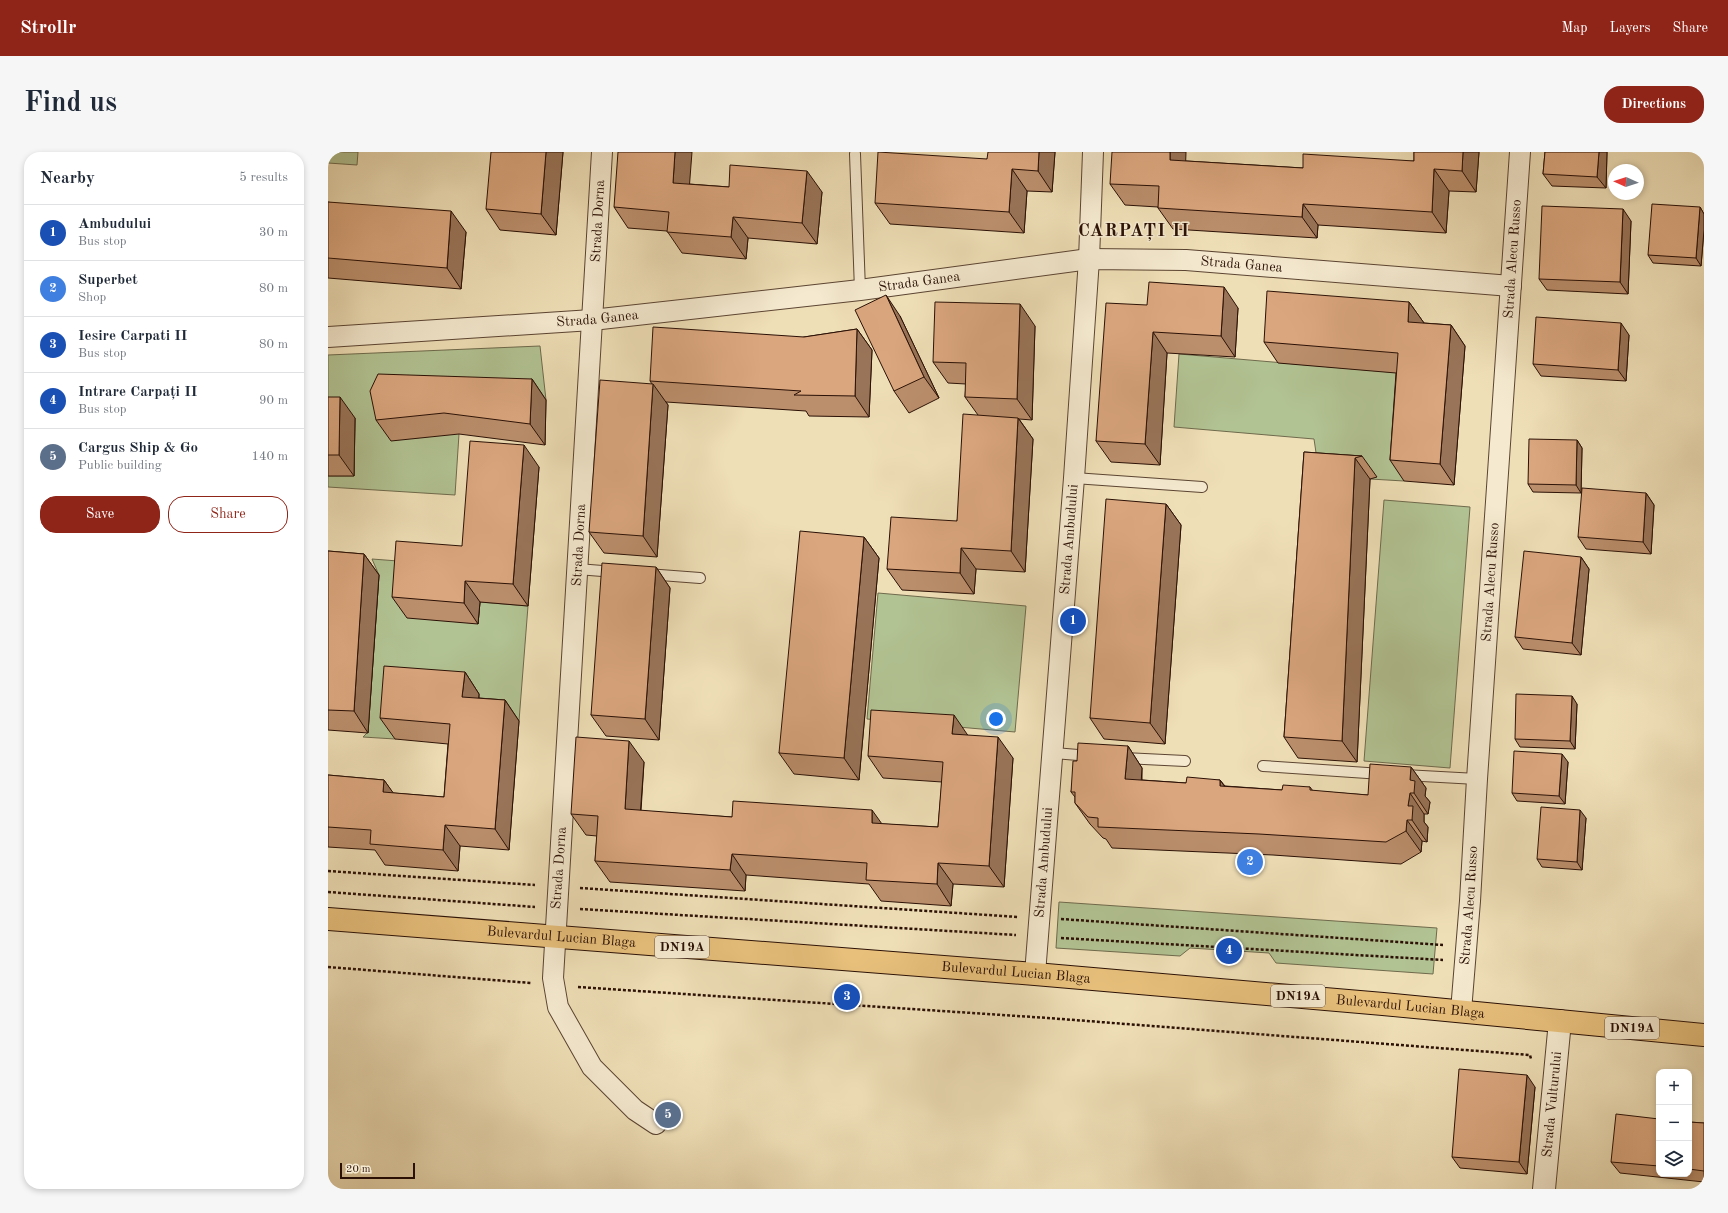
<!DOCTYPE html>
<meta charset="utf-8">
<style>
:root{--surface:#fff;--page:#f6f6f7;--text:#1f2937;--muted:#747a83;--line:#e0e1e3;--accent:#8f2418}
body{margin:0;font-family:"Old Standard TT",serif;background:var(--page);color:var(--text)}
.controls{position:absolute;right:12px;bottom:12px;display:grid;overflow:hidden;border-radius:8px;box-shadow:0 2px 6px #0003}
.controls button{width:36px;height:36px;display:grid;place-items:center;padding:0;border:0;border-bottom:1px solid var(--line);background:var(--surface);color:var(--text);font:20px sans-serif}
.compass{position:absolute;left:1280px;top:12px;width:36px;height:36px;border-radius:50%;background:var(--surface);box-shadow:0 2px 6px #0003;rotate:273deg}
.scale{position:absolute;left:12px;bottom:10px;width:75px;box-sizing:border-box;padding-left:4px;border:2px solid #2a1005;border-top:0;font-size:11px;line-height:14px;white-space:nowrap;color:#2a1005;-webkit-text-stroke:3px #f5ead0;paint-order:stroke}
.you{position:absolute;left:668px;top:567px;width:14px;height:14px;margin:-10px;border:3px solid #fff;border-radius:50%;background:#1a73e8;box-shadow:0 0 0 6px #1a73e833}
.badge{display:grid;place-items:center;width:26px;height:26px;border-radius:50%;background:var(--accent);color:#fff;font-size:13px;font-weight:700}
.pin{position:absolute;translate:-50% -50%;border:2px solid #fff;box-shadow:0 1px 4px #0006}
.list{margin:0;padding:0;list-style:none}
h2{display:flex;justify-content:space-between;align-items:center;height:52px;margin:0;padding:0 16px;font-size:17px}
h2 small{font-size:13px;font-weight:400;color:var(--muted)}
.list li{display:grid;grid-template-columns:26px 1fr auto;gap:12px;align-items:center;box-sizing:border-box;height:56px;padding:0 16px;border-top:1px solid var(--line)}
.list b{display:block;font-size:15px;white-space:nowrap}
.list p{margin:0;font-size:13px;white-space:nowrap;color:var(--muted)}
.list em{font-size:13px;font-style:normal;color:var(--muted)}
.actions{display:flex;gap:8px;padding:12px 16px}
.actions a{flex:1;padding:9px 0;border:1px solid var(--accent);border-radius:16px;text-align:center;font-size:14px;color:var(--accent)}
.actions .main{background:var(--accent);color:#fff}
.icon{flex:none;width:22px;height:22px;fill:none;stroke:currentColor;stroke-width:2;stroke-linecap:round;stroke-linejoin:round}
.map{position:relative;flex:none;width:1376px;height:1037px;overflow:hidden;border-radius:16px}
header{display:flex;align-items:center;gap:24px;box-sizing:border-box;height:56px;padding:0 20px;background:var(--accent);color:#fff}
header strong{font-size:19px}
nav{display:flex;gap:22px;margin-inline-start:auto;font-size:14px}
.intro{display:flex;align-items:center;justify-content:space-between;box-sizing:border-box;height:96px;padding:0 24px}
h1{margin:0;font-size:28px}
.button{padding:10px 18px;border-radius:16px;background:var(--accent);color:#fff;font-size:14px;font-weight:700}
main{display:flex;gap:24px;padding:0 24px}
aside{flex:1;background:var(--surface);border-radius:16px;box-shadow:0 2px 6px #0003}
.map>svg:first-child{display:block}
.green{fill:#b2c393;stroke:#6e6a4c}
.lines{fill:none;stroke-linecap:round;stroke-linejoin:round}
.service-casing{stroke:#5b4432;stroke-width:12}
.minor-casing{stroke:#5b4432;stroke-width:22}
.tertiary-casing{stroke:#5b4432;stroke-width:24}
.primary-casing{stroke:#2a1005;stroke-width:24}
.path{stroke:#2a1005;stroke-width:2.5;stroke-dasharray:3 2;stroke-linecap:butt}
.service{stroke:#f5ead0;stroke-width:10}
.minor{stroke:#f5ead0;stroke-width:20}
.tertiary{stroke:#f5ead0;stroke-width:22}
.primary{stroke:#e8c07c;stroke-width:22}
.wall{fill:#bb8f6c;stroke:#2a1005}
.shaded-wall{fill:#997458;stroke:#2a1005}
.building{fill:#daa67e;stroke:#2a1005}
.labels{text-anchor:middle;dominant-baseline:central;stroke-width:3;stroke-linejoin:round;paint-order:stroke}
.shield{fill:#f5ead0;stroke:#675142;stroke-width:1}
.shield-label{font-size:13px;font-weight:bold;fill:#2a1005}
.street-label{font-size:14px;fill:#2a1005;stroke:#f5ead0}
.district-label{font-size:18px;font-weight:bold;letter-spacing:1px;fill:#2a1005;stroke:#f5ead0}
</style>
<header>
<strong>Strollr</strong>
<nav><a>Map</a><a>Layers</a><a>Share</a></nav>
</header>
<div class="intro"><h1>Find us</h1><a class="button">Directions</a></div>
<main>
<aside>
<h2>Nearby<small>5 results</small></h2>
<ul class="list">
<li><span class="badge" style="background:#1a4fb4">1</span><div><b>Ambudului</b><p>Bus stop</p></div><em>30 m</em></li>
<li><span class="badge" style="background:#3f7fe0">2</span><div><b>Superbet</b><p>Shop</p></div><em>80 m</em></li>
<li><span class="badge" style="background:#1a4fb4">3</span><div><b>Iesire Carpati II</b><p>Bus stop</p></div><em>80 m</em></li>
<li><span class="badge" style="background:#1a4fb4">4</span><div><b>Intrare Carpați II</b><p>Bus stop</p></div><em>90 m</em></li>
<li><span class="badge" style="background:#5c6f8a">5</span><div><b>Cargus Ship &amp; Go</b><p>Public building</p></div><em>140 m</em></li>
</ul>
<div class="actions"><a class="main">Save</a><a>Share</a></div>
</aside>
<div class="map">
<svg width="1376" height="1037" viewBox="0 0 1376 1037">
<rect width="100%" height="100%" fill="#efdfb7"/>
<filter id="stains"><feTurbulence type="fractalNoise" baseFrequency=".005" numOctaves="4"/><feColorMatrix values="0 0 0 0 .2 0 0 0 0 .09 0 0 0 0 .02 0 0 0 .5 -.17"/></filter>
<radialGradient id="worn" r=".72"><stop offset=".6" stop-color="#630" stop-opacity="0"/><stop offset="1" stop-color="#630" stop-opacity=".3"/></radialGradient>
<g class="green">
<path d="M 0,0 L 30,0 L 29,13 L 0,11 Z"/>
<path d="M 212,194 L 218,248 L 64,244 L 131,282 L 127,343 L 0,335 L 0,324 L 26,324 L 27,266 L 0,265 L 0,203 Z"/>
<path d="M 851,202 L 1085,222 L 1076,329 L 1042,327 L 1048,325 L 991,321 L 986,287 L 846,275 Z"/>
<path d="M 1056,348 L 1142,355 L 1122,616 L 1036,609 Z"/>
<path d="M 44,407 L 83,410 L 150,472 L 152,450 L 200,454 L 191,569 L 149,566 L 67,587 L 35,585 L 40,580 L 51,423 Z"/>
<path d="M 550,441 L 698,454 L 687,580 L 539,567 Z"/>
<path d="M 731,750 L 1109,776 L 1105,822 L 948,811 L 941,801 L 862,796 L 852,804 L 728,796 Z"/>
</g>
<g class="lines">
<defs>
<g id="service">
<path d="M 527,2 L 532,138"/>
<path d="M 746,326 L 874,335"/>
<path d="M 249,417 L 287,420"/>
<path d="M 319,422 L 372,426"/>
<path d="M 726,601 L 762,604"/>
<path d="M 796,606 L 857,609"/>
<path d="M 935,614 L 1054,622"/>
<path d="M 1076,623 L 1149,627"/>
</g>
<g id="minor">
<path d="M 274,0 L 225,826 L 230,855 L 264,915 L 307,958 L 328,972"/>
<path id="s1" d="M 0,185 L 264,168 L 532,138 L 761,107 L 858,108 L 1183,134"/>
<path id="s2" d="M 707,822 L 746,326 L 761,107 L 765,0"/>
<path id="s3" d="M 1133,859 L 1142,749 L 1149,627 L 1192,0"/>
</g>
<g id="tertiary">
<path id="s4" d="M 1216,1037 L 1232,869"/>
</g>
<g id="primary">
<path id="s5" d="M 0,767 L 707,822 L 1055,852 L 1376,883"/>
</g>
</defs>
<use href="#service" class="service-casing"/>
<use href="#minor" class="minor-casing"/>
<use href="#tertiary" class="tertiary-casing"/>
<use href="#primary" class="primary-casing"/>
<g class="path">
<path d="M 0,719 L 207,733"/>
<path d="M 252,736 L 690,765"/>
<path d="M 0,740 L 207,755"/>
<path d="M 252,757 L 688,783"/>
<path d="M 733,767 L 1115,793"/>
<path d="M 733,786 L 1115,808"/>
<path d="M 0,815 L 203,831"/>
<path d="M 250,835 L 720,866 L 1202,903 L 1203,907"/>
</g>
<use href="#service" class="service"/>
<use href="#minor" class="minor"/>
<use href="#tertiary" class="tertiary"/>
<use href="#primary" class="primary"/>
</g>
<g class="wall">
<path d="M 235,0 L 228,83 L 172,78 L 158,57 Z"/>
<path d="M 727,0 L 724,40 L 699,39 L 696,81 L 562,72 L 547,51 L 659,7 Z"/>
<path d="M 1086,0 L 1151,0 L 1148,40 L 1121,39 L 1118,81 L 990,73 L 989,86 L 845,77 L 830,56 L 830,55 L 797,53 L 782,32 L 858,9 L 975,16 L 1086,9 Z"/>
<path d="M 1217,0 L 1279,0 L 1278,36 L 1224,34 L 1215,22 Z"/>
<path d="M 361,32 L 401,35 L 494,40 L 489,92 L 420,86 L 418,107 L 354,101 L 339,79 L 300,76 L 286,55 Z"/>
<path d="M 0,50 L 138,80 L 133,137 L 0,126 Z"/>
<path d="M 1372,55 L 1376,62 L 1376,78 L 1373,114 L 1325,111 L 1320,103 Z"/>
<path d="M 1303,69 L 1300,142 L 1219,138 L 1211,127 Z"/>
<path d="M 1081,150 L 1096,171 L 1123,173 L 1137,194 L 1126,333 L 1076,329 L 1062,308 L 1068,221 L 950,211 L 936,190 Z"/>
<path d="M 819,153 L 910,156 L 907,205 L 839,201 L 832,313 L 783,310 L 768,289 Z"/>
<path d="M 572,164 L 611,246 L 581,261 L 566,239 Z"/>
<path d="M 707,174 L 704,268 L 691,267 L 705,287 L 697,420 L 648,417 L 646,442 L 574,438 L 559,417 L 629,369 L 650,263 L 637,245 L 638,232 L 620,231 L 605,210 Z"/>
<path d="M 529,177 L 544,198 L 541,265 L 481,264 L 478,259 L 338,250 L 340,253 L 329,405 L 276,401 L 261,380 L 324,232 L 322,229 L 476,185 Z"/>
<path d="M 1301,183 L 1298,229 L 1213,224 L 1205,212 Z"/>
<path d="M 204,227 L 218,248 L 217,293 L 131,282 L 63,289 L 48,268 Z"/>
<path d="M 0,245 L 27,266 L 26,324 L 0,324 Z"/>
<path d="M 1249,288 L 1254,296 L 1253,341 L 1205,340 L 1200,332 Z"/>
<path d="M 976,300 L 1034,304 L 1049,325 L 1042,327 L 1029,610 L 970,606 L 956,585 Z"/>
<path d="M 211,315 L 200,454 L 152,450 L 150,472 L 79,466 L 64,445 L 134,394 Z"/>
<path d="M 1318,341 L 1326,353 L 1323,402 L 1258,397 L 1250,385 Z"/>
<path d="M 838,352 L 853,373 L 837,592 L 776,587 L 762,566 Z"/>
<path d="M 536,385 L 551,406 L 531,628 L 466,622 L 451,601 Z"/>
<path d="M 0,399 L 36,402 L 51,423 L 40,581 L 0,578 Z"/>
<path d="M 1253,405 L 1261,417 L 1253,503 L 1195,497 L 1187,485 Z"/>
<path d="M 328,415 L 342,436 L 331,588 L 278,584 L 263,563 Z"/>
<path d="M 137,520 L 151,542 L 151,546 L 177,548 L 191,569 L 181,698 L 132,694 L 130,719 L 57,713 L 47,698 L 0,695 L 0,623 L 56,628 L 65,641 L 116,645 L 120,592 L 67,587 L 52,566 Z"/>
<path d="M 1249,552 L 1247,597 L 1192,595 L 1187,587 Z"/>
<path d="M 639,583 L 685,606 L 676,735 L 625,732 L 623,754 L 553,749 L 541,732 L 418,723 L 417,739 L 282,730 L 267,709 L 269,684 L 258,683 L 243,662 L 316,610 L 313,659 L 404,665 L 554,672 L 610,675 L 614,630 L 555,626 L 540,604 Z"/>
<path d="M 800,594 L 814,616 L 814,628 L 858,631 L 892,628 L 897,634 L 954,638 L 982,635 L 985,639 L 1040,643 L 1083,615 L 1098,636 L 1097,644 L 1102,650 L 1100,662 L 1096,662 L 1096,670 L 1100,675 L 1099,690 L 1094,689 L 1093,700 L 1073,712 L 945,703 L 784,696 L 778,687 L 775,686 L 762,672 L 747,651 L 747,645 L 743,640 L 749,609 Z"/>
<path d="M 1240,610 L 1237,652 L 1189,649 L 1184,641 Z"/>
<path d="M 1258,666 L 1254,718 L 1214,715 L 1209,707 Z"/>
<path d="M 1207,935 L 1199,1022 L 1132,1016 L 1124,1005 Z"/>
<path d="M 1331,967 L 1331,1022 L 1361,1022 L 1361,970 L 1376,971 L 1376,1030 L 1292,1021 L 1283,1010 Z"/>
</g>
<g class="shaded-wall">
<path d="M 218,0 L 235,0 L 228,83 L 213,62 Z"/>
<path d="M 347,0 L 364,0 L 360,52 L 345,31 Z"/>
<path d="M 711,0 L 727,0 L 724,40 L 710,19 Z"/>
<path d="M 842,0 L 858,0 L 857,29 L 842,8 Z"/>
<path d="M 1135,0 L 1151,0 L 1148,40 L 1134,19 Z"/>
<path d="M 1271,0 L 1279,0 L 1278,36 L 1269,25 Z"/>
<path d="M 684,17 L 699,39 L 696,81 L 681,60 Z"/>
<path d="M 1106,17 L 1121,39 L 1118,81 L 1104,60 Z"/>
<path d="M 479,19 L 494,40 L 489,92 L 474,71 Z"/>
<path d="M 975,52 L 990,73 L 989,86 L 974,65 Z"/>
<path d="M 1372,55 L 1376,62 L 1376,78 L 1373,114 L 1368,106 Z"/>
<path d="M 1295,57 L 1303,69 L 1300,142 L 1292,130 Z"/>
<path d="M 123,59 L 138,80 L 133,137 L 119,116 Z"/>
<path d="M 405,65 L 420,86 L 418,107 L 403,85 Z"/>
<path d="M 896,135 L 910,156 L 907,205 L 893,184 Z"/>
<path d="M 558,143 L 572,164 L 611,246 L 596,225 Z"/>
<path d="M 1081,150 L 1096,171 L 1095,191 L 1080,170 Z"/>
<path d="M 692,152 L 707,174 L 704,268 L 689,247 Z"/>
<path d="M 1293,171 L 1301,183 L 1298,229 L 1290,218 Z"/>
<path d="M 1123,173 L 1137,194 L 1126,333 L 1112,312 Z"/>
<path d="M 529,177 L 544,198 L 541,265 L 527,244 Z"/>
<path d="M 825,180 L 839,201 L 832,313 L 817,292 Z"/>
<path d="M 204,227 L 218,248 L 217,293 L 202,272 Z"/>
<path d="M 325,232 L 340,253 L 329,405 L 315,384 Z"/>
<path d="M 12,245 L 27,266 L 26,324 L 11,303 Z"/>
<path d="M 690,266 L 705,287 L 697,420 L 683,399 Z"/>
<path d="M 1249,288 L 1254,296 L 1253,341 L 1248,333 Z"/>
<path d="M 196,293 L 211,315 L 200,454 L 185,432 Z"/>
<path d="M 1027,306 L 1042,327 L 1029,610 L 1014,589 Z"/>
<path d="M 1318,341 L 1326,353 L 1323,402 L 1315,390 Z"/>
<path d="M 838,352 L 853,373 L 837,592 L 822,571 Z"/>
<path d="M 536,385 L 551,406 L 531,628 L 516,606 Z"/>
<path d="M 633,396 L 648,417 L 646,442 L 632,421 Z"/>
<path d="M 36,402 L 51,423 L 40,581 L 26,559 Z"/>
<path d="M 1253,405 L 1261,417 L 1253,503 L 1244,491 Z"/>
<path d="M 328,415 L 342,436 L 331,588 L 317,567 Z"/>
<path d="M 137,429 L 152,450 L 150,472 L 136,451 Z"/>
<path d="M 137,520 L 151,542 L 149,566 L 134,545 Z"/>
<path d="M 1244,544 L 1249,552 L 1247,597 L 1242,589 Z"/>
<path d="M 177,548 L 191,569 L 181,698 L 167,677 Z"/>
<path d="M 626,563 L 641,585 L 624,582 Z"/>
<path d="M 670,585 L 685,606 L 676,735 L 661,714 Z"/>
<path d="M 301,589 L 316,610 L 311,679 L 297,657 Z"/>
<path d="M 800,594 L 814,616 L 812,649 L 797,627 Z"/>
<path d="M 1234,602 L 1240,610 L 1237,652 L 1231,644 Z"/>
<path d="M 1083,615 L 1098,636 L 1097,644 L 1102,650 L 1100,662 L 1086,641 L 1082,628 Z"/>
<path d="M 56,628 L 71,649 L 55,640 Z"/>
<path d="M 892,628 L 907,649 L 892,634 Z"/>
<path d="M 1082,641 L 1096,662 L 1096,670 L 1100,675 L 1099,690 L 1084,668 L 1080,654 Z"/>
<path d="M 544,658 L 559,679 L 544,671 Z"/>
<path d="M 1252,658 L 1258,666 L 1254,718 L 1249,710 Z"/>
<path d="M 1079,668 L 1094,689 L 1093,700 L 1078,679 Z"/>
<path d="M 117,673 L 132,694 L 130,719 L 115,698 Z"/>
<path d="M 404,702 L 418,723 L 417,739 L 402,718 Z"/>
<path d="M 610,711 L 625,732 L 623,754 L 609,732 Z"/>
<path d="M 1199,923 L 1207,935 L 1199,1022 L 1191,1010 Z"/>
</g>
<g class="building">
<path d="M 163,0 L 218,0 L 213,62 L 158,57 Z"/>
<path d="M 290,0 L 347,0 L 345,31 L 401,35 L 402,13 L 479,19 L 474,71 L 405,65 L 403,85 L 339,80 L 341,60 L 286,55 Z"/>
<path d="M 550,0 L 659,7 L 660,0 L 711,0 L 710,19 L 684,17 L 681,60 L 547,51 Z"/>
<path d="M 784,0 L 842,0 L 842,8 L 975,16 L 975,2 L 1086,9 L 1086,0 L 1135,0 L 1134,19 L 1106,17 L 1104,60 L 975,52 L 974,65 L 830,56 L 831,34 L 782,32 Z"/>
<path d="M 1217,0 L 1271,0 L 1269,25 L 1215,22 Z"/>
<path d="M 0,50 L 123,59 L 119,116 L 0,106 Z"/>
<path d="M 1324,52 L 1372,55 L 1368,106 L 1320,103 Z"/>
<path d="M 1214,54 L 1295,57 L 1292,130 L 1211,127 Z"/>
<path d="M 821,130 L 896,135 L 893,184 L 825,180 L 817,292 L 768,289 L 778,151 L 819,153 Z"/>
<path d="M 939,139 L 1081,150 L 1080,170 L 1123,173 L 1112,312 L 1062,308 L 1070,201 L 936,190 Z"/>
<path d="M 558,143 L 596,225 L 566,239 L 527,158 Z"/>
<path d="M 607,150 L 692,152 L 689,247 L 637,245 L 638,211 L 605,210 Z"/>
<path d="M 1208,165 L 1293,171 L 1290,218 L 1205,212 Z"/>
<path d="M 325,175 L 476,185 L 529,177 L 527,244 L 466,243 L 473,239 L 322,229 Z"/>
<path d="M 50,222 L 204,227 L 202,272 L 116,261 L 48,268 L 42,239 Z"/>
<path d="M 272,228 L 325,232 L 315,384 L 261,380 Z"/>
<path d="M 0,245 L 12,245 L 11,303 L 0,303 Z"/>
<path d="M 635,262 L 690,266 L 683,399 L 633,396 L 632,421 L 559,417 L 563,365 L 629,369 Z"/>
<path d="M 1201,287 L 1249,288 L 1248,333 L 1200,332 Z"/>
<path d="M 142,289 L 196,293 L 185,432 L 137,429 L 136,451 L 64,445 L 68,389 L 134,394 Z"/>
<path d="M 976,300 L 1034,304 L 1027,306 L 1014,589 L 956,585 Z"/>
<path d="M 1254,336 L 1318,341 L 1315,390 L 1250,385 Z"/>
<path d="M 778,347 L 838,352 L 822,571 L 762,566 Z"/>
<path d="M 472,379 L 536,385 L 516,606 L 451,601 Z"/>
<path d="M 0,399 L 36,402 L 26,559 L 0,558 Z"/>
<path d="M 1196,399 L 1253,405 L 1244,491 L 1187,485 Z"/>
<path d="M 274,411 L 328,415 L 317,567 L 263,563 Z"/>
<path d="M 56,514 L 137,520 L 134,545 L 177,548 L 167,677 L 117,673 L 115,698 L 42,692 L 43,678 L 0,675 L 0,623 L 56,628 L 55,640 L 116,645 L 122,572 L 52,566 Z"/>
<path d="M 1188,542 L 1244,544 L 1242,589 L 1187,587 Z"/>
<path d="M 543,558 L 626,563 L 624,582 L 670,585 L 661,714 L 610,711 L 609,732 L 538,728 L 539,711 L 404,702 L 402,718 L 267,709 L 270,664 L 243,662 L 248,585 L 301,589 L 297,657 L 404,665 L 405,649 L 544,658 L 544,671 L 610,675 L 615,610 L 540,604 Z"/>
<path d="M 750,591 L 800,594 L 797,627 L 858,631 L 859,625 L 892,628 L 892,634 L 954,638 L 955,633 L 982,635 L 982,638 L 1040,643 L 1042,612 L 1083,615 L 1082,628 L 1087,629 L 1086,641 L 1082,641 L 1080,654 L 1085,654 L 1084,668 L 1079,668 L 1078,679 L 1058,690 L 931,682 L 770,675 L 770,666 L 760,665 L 747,651 L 747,640 L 743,640 L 745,609 L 749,609 Z"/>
<path d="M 1186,599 L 1234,602 L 1231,644 L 1184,641 Z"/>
<path d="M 1213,655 L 1252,658 L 1249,710 L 1209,707 Z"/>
<path d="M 1131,917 L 1199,923 L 1191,1010 L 1124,1005 Z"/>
<path d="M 1288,962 L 1331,967 L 1331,1014 L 1283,1010 Z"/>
<path d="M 1361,970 L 1376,971 L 1376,1019 L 1361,1017 Z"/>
</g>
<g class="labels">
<g class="shield">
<rect x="327" y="784" width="54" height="22" rx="3"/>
<rect x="943" y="833" width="54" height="22" rx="3"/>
<rect x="1277" y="865" width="54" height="22" rx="3"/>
</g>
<g class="shield-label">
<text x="354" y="795">DN19A</text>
<text x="970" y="844">DN19A</text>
<text x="1304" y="876">DN19A</text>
</g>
<g class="street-label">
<text transform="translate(270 69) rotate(-87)">Strada Dorna</text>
<text stroke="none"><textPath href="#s3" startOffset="754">Strada Alecu Russo</textPath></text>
<text stroke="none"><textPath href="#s1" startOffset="918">Strada Ganea</textPath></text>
<text stroke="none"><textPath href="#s1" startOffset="594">Strada Ganea</textPath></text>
<text stroke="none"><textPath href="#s1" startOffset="270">Strada Ganea</textPath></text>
<text stroke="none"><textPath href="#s2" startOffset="436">Strada Ambudului</textPath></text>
<text transform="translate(251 393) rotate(-87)">Strada Dorna</text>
<text stroke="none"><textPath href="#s3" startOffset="430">Strada Alecu Russo</textPath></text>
<text stroke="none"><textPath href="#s2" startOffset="112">Strada Ambudului</textPath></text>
<text transform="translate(231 716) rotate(-86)">Strada Dorna</text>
<text stroke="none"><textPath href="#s3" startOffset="106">Strada Alecu Russo</textPath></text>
<text stroke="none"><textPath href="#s5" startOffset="234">Bulevardul Lucian Blaga</textPath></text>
<text stroke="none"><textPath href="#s5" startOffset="690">Bulevardul Lucian Blaga</textPath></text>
<text stroke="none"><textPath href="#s5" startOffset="1086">Bulevardul Lucian Blaga</textPath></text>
<text stroke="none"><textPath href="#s4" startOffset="85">Strada Vulturului</textPath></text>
</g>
<g class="district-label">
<text x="806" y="79">CARPAȚI II</text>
</g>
</g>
<rect width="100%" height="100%" filter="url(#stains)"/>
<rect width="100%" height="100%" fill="url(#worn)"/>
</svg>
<div class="controls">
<button>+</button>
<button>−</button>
<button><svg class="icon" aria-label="layers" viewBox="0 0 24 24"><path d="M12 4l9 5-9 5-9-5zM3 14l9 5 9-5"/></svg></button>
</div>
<svg class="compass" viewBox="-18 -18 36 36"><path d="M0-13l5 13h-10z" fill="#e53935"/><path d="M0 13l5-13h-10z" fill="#747a83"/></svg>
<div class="scale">20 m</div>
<div class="you"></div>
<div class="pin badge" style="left:745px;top:469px;background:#1a4fb4">1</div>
<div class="pin badge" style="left:922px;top:710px;background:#3f7fe0">2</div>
<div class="pin badge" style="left:519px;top:845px;background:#1a4fb4">3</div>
<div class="pin badge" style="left:901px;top:799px;background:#1a4fb4">4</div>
<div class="pin badge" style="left:340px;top:963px;background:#5c6f8a">5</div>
</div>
</main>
